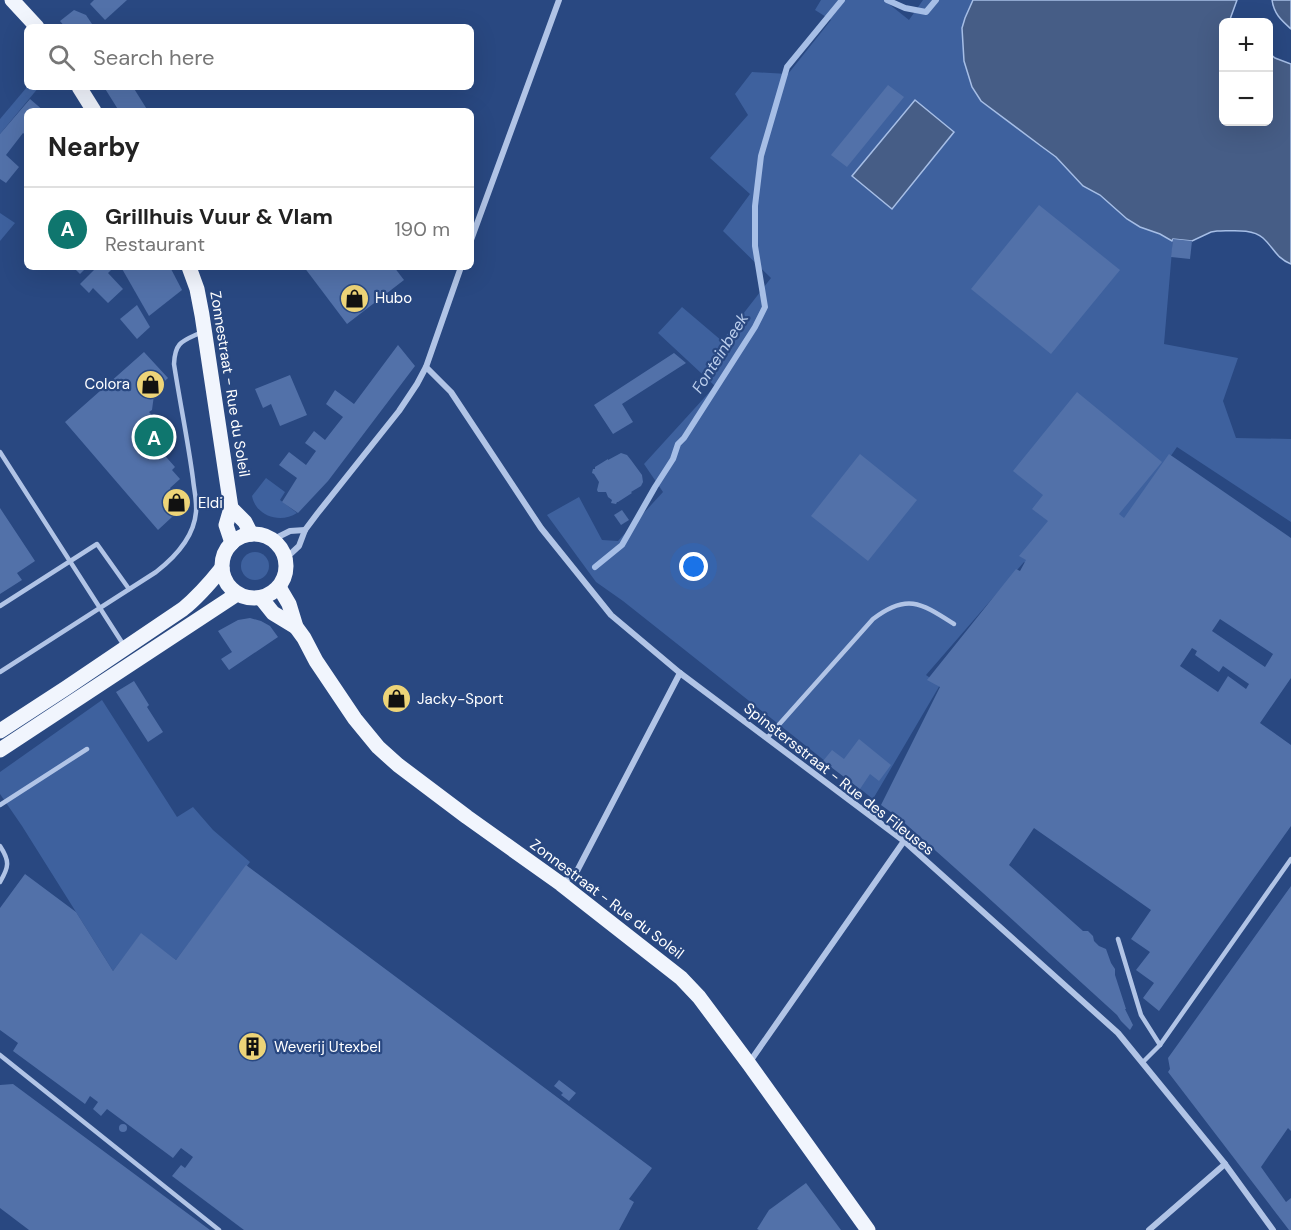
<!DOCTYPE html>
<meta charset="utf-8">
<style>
:root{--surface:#fff;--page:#f6f6f6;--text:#222;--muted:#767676;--line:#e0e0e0;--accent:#0f766e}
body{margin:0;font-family:"DM Sans",sans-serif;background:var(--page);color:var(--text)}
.controls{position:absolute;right:18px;top:18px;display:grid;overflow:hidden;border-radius:9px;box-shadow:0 6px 24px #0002}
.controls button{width:54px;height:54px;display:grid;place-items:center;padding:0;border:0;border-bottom:2px solid var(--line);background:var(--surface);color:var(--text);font:30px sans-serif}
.you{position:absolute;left:694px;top:567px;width:21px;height:21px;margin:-15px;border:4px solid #fff;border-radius:50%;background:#1a73e8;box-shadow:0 0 0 9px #1a73e833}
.badge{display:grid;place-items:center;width:39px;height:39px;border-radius:50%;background:var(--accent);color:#fff;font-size:20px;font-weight:700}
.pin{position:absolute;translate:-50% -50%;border:3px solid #fff;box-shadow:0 2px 6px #0006}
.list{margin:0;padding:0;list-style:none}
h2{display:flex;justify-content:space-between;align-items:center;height:78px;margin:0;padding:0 24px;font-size:26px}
h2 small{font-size:20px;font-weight:400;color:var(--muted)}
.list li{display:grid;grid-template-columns:39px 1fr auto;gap:18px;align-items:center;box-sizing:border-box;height:84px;padding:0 24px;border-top:2px solid var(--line)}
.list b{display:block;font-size:22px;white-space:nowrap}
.list p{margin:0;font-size:20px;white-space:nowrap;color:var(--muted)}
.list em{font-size:20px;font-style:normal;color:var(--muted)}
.icon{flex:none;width:33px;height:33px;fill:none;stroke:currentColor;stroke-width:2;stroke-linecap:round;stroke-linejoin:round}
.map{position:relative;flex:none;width:1291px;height:1230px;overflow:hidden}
.search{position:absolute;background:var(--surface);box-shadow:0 6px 24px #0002;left:24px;top:24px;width:450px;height:66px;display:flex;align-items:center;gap:15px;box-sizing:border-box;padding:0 21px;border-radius:9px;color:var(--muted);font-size:22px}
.panel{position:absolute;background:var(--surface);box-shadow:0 6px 24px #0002;left:24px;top:108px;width:450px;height:162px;border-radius:9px}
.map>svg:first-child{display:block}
.green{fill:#3e619e}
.water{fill:#465d86;stroke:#a6bee6;stroke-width:1.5}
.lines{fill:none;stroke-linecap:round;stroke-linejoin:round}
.stream{stroke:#a6bee6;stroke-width:6}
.building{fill:#5271a9;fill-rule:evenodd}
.lane{stroke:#b1c4e6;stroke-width:4.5}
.street{stroke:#b1c4e6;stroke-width:6}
.primary{stroke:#f1f5fd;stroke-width:15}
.labels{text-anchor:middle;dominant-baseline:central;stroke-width:4.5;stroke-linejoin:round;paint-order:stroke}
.poi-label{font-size:15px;fill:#fff;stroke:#294881;text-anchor:start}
.street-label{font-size:15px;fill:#fff;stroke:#294881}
.water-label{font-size:16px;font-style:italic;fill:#bccfed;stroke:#294881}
</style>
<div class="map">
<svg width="1291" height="1230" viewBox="0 0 1291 1230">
<rect width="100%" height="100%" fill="#294881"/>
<g class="green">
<path d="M 821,0 L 884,0 L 909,20 L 923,0 L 973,0 L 965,18 L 964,61 L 972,87 L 981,101 L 1041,146 L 1056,157 L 1083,186 L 1100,195 L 1127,219 L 1140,227 L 1173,239 L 1164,344 L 1238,358 L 1223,401 L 1236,438 L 1291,439 L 1291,522 L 1177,447 L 1074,595 L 1024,562 L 926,675 L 940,685 L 873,799 L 623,601 L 596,582 L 547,515 L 579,497 L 602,540 L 618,541 L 663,492 L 644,464 L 715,386 L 658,333 L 682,307 L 722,341 L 771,278 L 723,231 L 750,194 L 710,158 L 748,115 L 735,94 L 752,72 L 788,74 L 831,20 L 815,10 Z"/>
<path d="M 27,87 L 39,87 L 0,134 L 0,119 Z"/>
<path d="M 0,213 L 15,223 L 0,241 Z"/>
<path d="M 266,478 L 285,492 L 280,500 L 297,513 C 280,524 256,516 252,496 Z"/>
<circle cx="255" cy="566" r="14"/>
<path d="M 102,700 L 177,817 L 193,807 L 213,830 L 250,862 L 176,960 L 141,934 L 113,971 L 22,826 L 0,794 L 0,772 Z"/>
</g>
<g class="water">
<path d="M 973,0 L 1237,0 L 1229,22 L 1224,22 L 1224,122 L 1268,122 L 1269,53 L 1275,58 L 1291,64 L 1291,264 C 1276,258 1274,248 1263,238 C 1252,228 1232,231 1217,231 L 1211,232 L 1192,241 L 1173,239 L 1172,241 L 1160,234 L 1140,227 L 1127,219 L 1100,195 L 1083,186 L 1056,157 L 1041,146 L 981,101 L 972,87 L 964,61 L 962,28 L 965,18 Z"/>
<path d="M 1272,0 L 1291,0 L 1291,29 C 1281,20 1274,14 1272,0 Z"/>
<path d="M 915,100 L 954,132 L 892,209 L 852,176 Z"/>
</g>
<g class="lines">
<g class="stream">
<path d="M 887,0 L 905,8 L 926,12 L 936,0"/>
<path d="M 595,567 L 622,545 L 655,487 L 673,459 L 678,444 L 684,438 L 755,327 L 765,307 L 755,246 L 755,206 L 761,156 L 787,67 L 842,0"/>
</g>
</g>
<g class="building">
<path d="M 94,0 L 127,0 L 105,20 L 90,4 Z"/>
<path d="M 74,10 L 86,15 L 94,27 L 65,27 L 60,21 Z"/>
<path d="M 888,85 L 904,97 L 847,167 L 831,155 Z"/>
<path d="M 104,87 L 133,87 L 148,111 L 119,111 Z"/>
<path d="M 30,99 L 44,111 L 27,111 L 27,136 L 23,133 L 6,155 L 19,167 L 6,183 L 0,179 L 0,134 Z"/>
<path d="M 1039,205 L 1120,270 L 1051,354 L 971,289 Z"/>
<path d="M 1173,239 L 1192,241 L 1190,259 L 1171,257 Z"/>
<path d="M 73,267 L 87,267 L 80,274 Z"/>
<path d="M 97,267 L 114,267 L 108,273 L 123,289 L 108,303 L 93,288 L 89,293 L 80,284 Z"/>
<path d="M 121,267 L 170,267 L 182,290 L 149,316 Z"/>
<path d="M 304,267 L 394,267 L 404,280 L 347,324 Z"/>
<path d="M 137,305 L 150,327 L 137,339 L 120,319 Z"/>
<path d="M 398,345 L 415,366 L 328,481 L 298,513 L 282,502 L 297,478 L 279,465 L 289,452 L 306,465 L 316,451 L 305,443 L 314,431 L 325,440 L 343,417 L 326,404 L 335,390 L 354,404 Z"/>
<path d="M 144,352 L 168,378 L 152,393 L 154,395 L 152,410 L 149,412 L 164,429 L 162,431 L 170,440 L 160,450 L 175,467 L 172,470 L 180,479 L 170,488 L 185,505 L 158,530 L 65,422 Z"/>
<path d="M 674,353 L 686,363 L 622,404 L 633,422 L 613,434 L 594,405 Z"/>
<path d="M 290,375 L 307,415 L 280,426 L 271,404 L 263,408 L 255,389 Z"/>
<path d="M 1077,392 L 1162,462 L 1119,514 L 1124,518 L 1169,454 L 1291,538 L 1291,678 L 1260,723 L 1291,745 L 1291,826 L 1159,1011 L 1143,998 L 1154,983 L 1136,970 L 1150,952 L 1131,939 L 1151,910 L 1034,828 L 1009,865 L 1083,931 L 1088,931 L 1093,936 L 1094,941 L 1099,946 L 1106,949 L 1111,963 L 1115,969 L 1115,975 L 1126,1009 L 1125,1009 L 1133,1025 L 1130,1030 L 1121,1021 L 1117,1015 L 983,893 L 899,818 L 881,805 L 940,687 L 927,680 L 1016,569 L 1020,571 L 1026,560 L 1019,556 L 1048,521 L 1032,509 L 1043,495 L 1013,471 ZM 1220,619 L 1273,654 L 1265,667 L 1212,631 ZM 1192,648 L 1197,651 L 1195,655 L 1219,672 L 1223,666 L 1249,684 L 1246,689 L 1228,676 L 1218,692 L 1180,666 Z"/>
<path d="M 621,453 L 627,455 L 631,460 L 642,475 L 643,482 L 641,486 L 631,492 L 632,493 L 618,502 L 617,502 L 616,504 L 611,503 L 612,500 L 608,497 L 606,492 L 598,492 L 597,490 L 599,482 L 594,474 L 592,473 L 593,469 L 595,469 L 595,467 L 608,459 L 608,460 Z"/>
<path d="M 860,454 L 917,500 L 868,561 L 811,516 Z"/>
<path d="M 0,508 L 35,561 L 17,573 L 22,580 L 0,594 Z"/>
<path d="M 622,510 L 629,520 L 621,525 L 614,515 Z"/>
<path d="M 250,618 L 261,621 L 270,626 L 278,637 L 229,670 L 221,659 L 232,652 L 218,631 L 238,620 Z"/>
<path d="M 134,681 L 149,705 L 147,707 L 163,732 L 148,742 L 116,692 Z"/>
<path d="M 859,739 L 891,765 L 879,781 L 870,774 L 860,789 L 823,761 L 832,750 L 844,759 Z"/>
<path d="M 246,865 L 652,1168 L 629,1199 L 634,1202 L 619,1230 L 244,1230 L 172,1176 L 181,1165 L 185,1168 L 193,1157 L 181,1148 L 173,1158 L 107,1109 L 101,1116 L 93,1109 L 98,1102 L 90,1096 L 85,1104 L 13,1051 L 18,1043 L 0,1030 L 0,908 L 25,874 L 76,912 L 113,971 L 141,933 L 176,960 Z"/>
<path d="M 1291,886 L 1291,1131 L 1288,1128 L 1261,1167 L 1286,1202 L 1291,1198 L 1291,1230 L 1289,1230 L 1168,1072 L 1170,1069 L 1168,1058 Z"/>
<path d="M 559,1080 L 576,1093 L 569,1101 L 561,1095 L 563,1093 L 554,1086 Z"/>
<path d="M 13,1084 L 210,1230 L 29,1230 L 0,1208 L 0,1085 Z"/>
<circle cx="123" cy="1128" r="4"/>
<path d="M 806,1183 L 841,1230 L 759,1230 L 757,1229 L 769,1210 Z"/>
</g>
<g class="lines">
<g class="lane">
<path d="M 0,452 L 123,644"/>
<path d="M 0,606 L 97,544 L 129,589"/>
<path d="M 0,672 L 156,572 C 174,558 194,537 196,512 C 197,501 194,490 193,479 C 188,441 180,403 174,364 C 175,341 183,341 202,332"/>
<path d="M 767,738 L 873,619 C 907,593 921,603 954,624"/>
<path d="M 0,805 L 87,749"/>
<path d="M 0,846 C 10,861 9,867 0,882"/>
<path d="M 1118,939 L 1141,1015 L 1160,1045"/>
<path d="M 0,1055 L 219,1230"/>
<path d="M 1142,1063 L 1160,1045 L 1291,859"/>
</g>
<g class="street">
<path d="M 471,240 L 559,0"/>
<path d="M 426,367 L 451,392 L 541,528 L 611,615 L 680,673 L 904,841 L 1118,1033 L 1225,1164 L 1273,1230"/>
<path d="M 272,540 L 290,531 L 305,530"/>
<path d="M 285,559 L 299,546 L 305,530 L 317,514 L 399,411 L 417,384 L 426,367 L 461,267"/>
<path d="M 561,884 L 577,871 L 680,673"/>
<path d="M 749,1063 L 904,841"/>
<path d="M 1149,1230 L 1225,1164"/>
</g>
<g class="primary">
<path d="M 12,0 L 37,27"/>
<path d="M 79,87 L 94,111"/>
<path d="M 189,267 L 197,289 L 202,315 L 231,508 L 226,525 L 232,543"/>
<path d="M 231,508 L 245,522 L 251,534"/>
<circle cx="254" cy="566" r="32"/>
<path d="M 279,587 L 289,604 L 296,627 L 304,638 L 316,661 L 355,719 L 378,747 L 398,765 L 467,817 L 561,884 L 681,978 L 699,997 L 749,1064 L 868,1230"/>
<path d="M 261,598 L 273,613 L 296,627"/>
<path d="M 0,731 L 66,688 L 183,609 C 198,597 210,583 222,568"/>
<path d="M 0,750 L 237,594"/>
</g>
</g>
<defs>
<symbol id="shop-disc" viewBox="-11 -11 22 22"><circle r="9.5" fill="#edd478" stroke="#294881"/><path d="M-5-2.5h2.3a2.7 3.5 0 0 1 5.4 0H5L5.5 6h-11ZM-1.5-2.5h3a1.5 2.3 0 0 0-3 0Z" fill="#111"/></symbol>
<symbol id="building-disc" viewBox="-11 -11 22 22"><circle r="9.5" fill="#edd478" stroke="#294881"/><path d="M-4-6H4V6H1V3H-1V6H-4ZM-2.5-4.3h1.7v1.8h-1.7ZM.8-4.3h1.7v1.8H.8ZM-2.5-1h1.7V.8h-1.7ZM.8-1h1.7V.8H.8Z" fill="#111"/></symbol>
</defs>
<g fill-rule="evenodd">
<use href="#shop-disc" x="338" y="282" width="33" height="33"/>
<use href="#shop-disc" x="134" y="368" width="33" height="33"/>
<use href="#shop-disc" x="160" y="486" width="33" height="33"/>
<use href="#shop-disc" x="380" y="682" width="33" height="33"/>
<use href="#building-disc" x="236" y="1030" width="33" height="33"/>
</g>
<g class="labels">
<g class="poi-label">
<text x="375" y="298">Hubo</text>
<text x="130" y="384" text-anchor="end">Colora</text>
<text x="198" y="503">Eldi</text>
<text x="417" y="699">Jacky-Sport</text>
<text x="274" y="1047">Weverij Utexbel</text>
</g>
<g class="street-label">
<text transform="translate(230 384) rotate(81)">Zonnestraat - Rue du Soleil</text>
<text transform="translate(839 779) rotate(38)">Spinstersstraat - Rue des Fileuses</text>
<text transform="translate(607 899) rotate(37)">Zonnestraat - Rue du Soleil</text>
</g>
<g class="water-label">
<text transform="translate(720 353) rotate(-58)">Fonteinbeek</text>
</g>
</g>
</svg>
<div class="controls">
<button>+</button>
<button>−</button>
</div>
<div class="you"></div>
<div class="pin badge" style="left:154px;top:437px">A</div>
<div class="search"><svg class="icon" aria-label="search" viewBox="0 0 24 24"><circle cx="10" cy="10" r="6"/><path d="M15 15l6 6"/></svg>Search here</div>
<section class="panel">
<h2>Nearby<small></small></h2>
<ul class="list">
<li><span class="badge">A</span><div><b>Grillhuis Vuur &amp; Vlam</b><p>Restaurant</p></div><em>190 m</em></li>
</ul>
</section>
</div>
